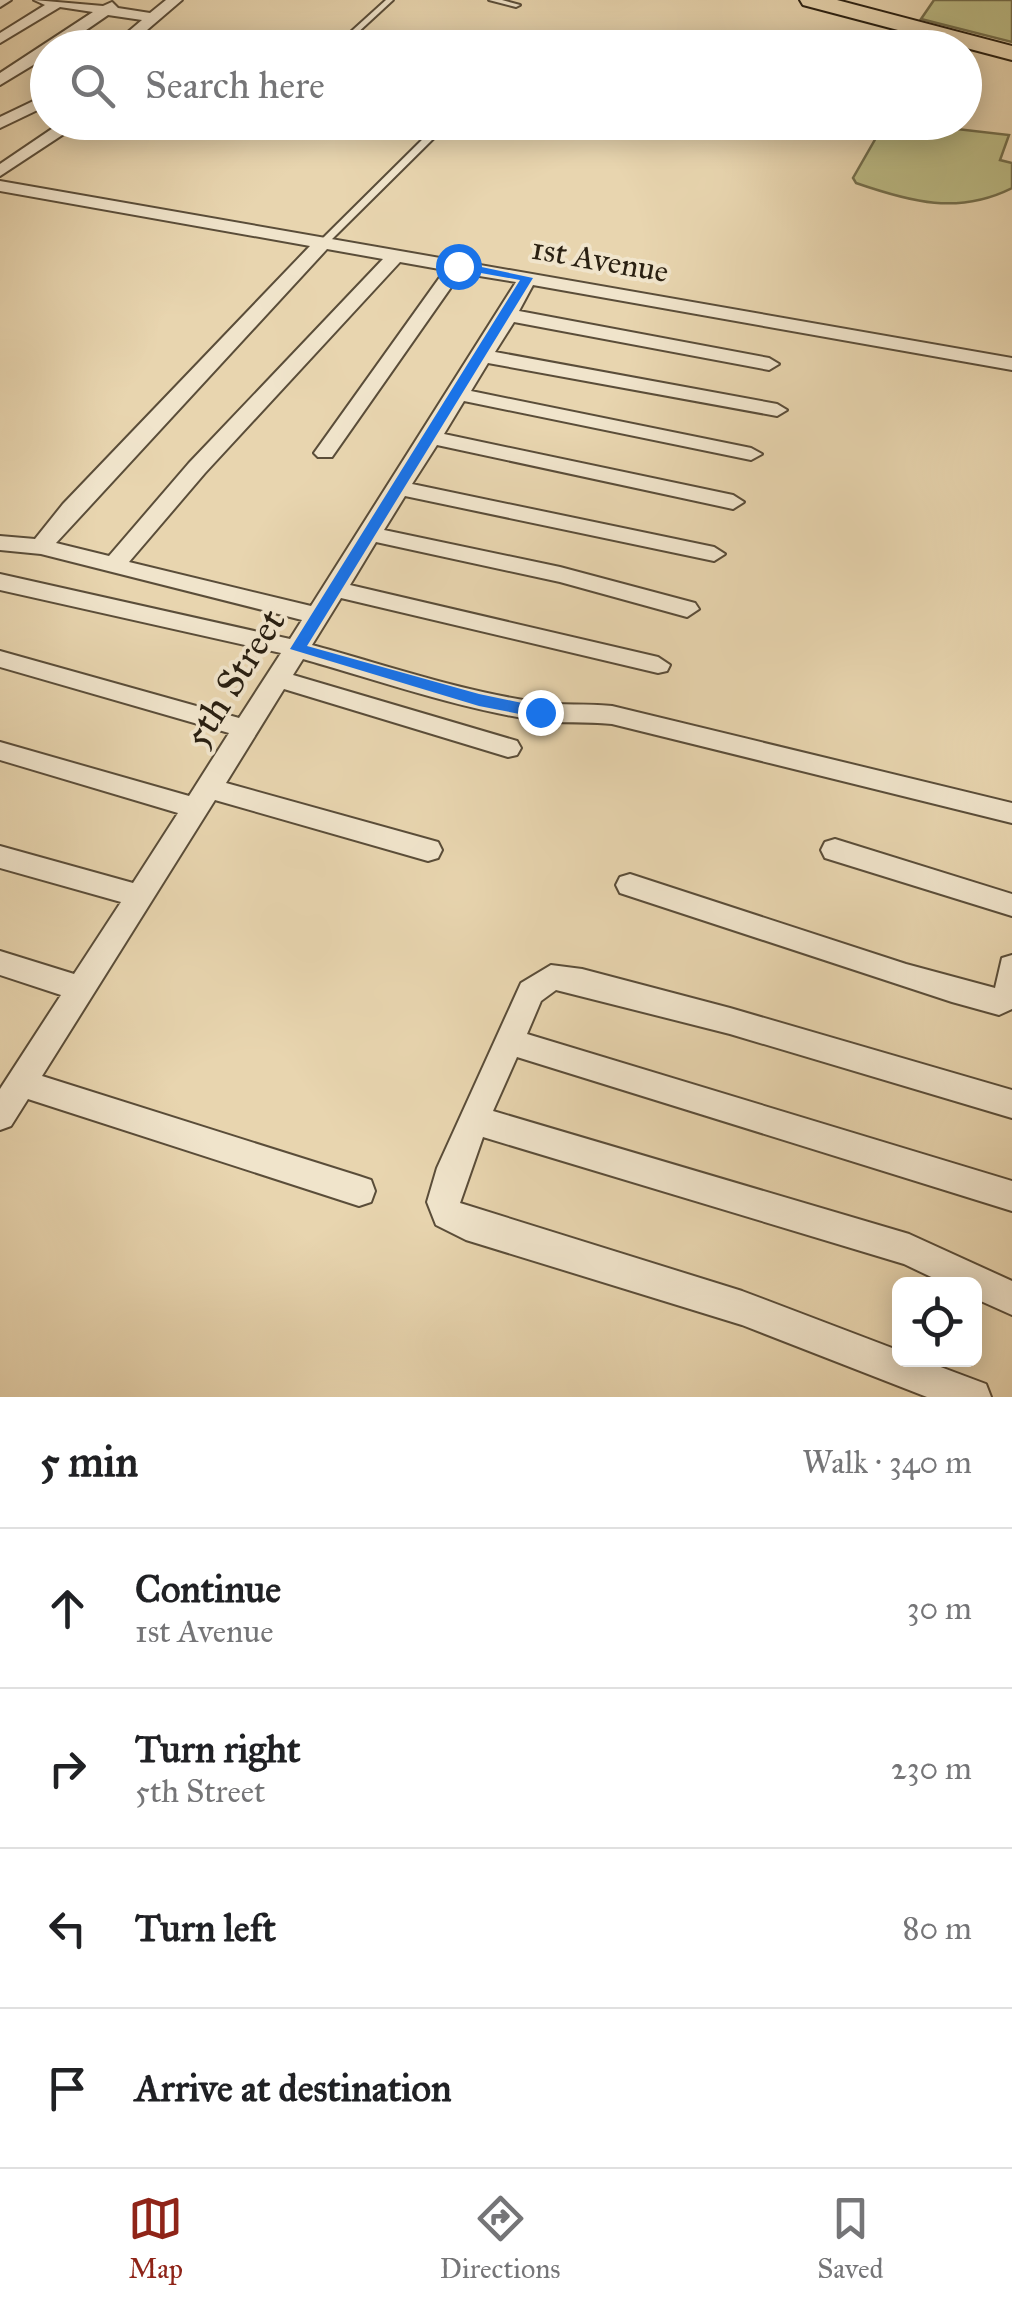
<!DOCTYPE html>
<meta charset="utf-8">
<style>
:root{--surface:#fff;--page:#f2f2f2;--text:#202124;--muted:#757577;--line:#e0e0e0;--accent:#8f2418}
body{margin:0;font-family:"IM FELL Great Primer",serif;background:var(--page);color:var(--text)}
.controls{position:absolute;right:30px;bottom:30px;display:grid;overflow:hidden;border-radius:15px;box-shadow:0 5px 25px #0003}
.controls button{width:90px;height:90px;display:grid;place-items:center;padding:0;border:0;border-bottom:2px solid var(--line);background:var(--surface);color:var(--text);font:50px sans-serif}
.stop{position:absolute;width:30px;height:30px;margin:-22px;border:8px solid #1a73e8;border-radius:50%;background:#fff}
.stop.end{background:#1a73e8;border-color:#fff;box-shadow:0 2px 10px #0008}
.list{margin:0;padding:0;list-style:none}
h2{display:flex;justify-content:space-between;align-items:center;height:130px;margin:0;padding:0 40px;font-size:42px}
h2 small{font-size:32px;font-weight:400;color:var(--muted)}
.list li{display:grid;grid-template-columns:65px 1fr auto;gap:30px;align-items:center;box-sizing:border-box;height:160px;padding:0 40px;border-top:2px solid var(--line)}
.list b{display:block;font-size:38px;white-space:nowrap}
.list p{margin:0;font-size:32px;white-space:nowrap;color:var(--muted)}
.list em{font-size:32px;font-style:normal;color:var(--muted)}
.icon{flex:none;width:55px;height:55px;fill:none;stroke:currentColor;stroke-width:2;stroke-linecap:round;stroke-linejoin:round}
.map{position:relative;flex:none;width:1012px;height:1397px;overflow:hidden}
.search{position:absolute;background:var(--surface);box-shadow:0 5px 25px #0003;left:30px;right:30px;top:30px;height:110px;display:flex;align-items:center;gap:25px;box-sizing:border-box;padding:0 35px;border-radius:55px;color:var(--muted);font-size:38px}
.sheet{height:770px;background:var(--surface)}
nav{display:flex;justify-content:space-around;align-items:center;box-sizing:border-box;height:140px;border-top:2px solid var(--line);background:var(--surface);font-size:28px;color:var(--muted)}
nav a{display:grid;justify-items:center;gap:5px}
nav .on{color:var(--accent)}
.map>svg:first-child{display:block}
.green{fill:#bcbc86;stroke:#736e4c;stroke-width:2.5}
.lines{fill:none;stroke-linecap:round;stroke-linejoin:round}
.lane-casing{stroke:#5a4d39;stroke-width:4}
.street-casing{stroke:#5a4d39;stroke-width:4}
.primary-casing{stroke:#2a2012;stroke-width:4}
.lane{fill:#f0e4cb;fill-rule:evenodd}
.street{fill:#f0e4cb;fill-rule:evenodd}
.primary{fill:#e8d5af;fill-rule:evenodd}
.route{fill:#1a73e8}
.labels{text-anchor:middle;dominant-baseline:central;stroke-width:8;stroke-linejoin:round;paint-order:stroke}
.far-street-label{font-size:32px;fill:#2a2012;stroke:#f0e4cb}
.street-label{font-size:38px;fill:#2a2012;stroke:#f0e4cb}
</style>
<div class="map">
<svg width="1012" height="1397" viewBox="0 0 1012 1397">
<rect width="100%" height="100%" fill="#e8d5af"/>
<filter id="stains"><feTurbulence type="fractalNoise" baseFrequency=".002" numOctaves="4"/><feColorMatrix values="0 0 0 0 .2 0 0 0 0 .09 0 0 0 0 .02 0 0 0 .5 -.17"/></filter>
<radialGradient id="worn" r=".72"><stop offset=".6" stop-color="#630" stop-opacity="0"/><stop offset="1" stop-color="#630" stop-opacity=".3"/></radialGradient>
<g class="green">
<path d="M 934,0 L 1012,0 L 1012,42 L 921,19 Z"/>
<path d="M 896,122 L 1009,135 L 1000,160 L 1012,163 L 1012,188 C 958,215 911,202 856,183 L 853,178 L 884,124 Z"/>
</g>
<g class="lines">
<defs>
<g id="lane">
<path d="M 386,0 L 393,0 L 341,48 L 333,48 Z"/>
<path d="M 489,0 L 502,0 L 520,5 L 516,7 Z"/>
<path d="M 433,122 L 441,122 L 440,132 L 326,245 L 320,245 L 320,241 L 433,129 Z"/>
</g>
<g id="street">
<path d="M 0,0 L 11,0 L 0,7 Z"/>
<path d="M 34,0 L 103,6 L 112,2 L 118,8 L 150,13 L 166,0 L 182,0 L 126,48 L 109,48 L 142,20 L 108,15 L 60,48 L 48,48 L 48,56 L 0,85 L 0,73 L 93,12 L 60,7 L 0,43 L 0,33 L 45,5 Z"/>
<path d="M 48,94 L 48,105 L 0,128 L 0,117 Z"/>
<path d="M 62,122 L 82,122 L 0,176 L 0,164 Z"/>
<path d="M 0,181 L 1012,358 L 1012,370 L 533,285 L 519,311 L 769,358 L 779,364 L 769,370 L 514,322 L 495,352 L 777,404 L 787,410 L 777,416 L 488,363 L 471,391 L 751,448 L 762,454 L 751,460 L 464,401 L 444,434 L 733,495 L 744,502 L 733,509 L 437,445 L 412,484 L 714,547 L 725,554 L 714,561 L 405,496 L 384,530 L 560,567 L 695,603 L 699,609 L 687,617 L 560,582 L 376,542 L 350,585 L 658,657 L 670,665 L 667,671 L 658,673 L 341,598 L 312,645 C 386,665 460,691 536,702 C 560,706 587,703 612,706 L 1012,803 L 1012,823 L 612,724 C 587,721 560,724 535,720 C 457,708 380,681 303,659 L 293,675 L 517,741 L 521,748 L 517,755 L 508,757 L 284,689 L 226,783 L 438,842 L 442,850 L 438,858 L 428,861 L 215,800 L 42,1076 L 359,1176 L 371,1180 L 375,1191 L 371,1202 L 359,1206 L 28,1099 L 11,1126 L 0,1130 L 0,1089 L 61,995 L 0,975 L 0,951 L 74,974 L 121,902 L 0,868 L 0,846 L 133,883 L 178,813 L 0,760 L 0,742 L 189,796 L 229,733 L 0,667 L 0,651 L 239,718 L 281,653 L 0,590 L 0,574 L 290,639 L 302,620 L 41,554 L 0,550 L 0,536 L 35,539 L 63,504 L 310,246 L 0,191 ZM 327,249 L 383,259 L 189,463 L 109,556 L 56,543 ZM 400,262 L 445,270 L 314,453 L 318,457 L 332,457 L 461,273 L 516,282 L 311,606 L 129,562 L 205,473 Z"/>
<path d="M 835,839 L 1012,894 L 1012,916 L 825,858 L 821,850 L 825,842 Z"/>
<path d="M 630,874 L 906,964 L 995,988 L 1002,958 L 1012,955 L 1012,1009 L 999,1015 L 952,1002 L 620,893 L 616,885 L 620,877 Z"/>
<path d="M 551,965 L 582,969 L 730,1008 L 1012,1090 L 1012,1118 L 730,1034 L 556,990 L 541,1001 L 527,1034 L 1012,1181 L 1012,1211 L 517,1057 L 493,1111 L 909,1234 L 1012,1281 L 1012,1315 L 974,1298 L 974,1284 L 946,1284 L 904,1264 L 483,1137 L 460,1203 L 742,1291 L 900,1351 L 900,1360 L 922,1360 L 986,1384 L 991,1397 L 927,1397 L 742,1325 L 466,1240 L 436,1225 L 427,1202 L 437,1168 L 521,983 Z"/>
</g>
<path id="primary" d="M 800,0 L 837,0 L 1012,46 L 1012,60 L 803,5 Z"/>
</defs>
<use href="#lane" class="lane-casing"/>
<use href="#street" class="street-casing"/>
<use href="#primary" class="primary-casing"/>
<use href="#lane" class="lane"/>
<use href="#street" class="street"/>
<use href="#primary" class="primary"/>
</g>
<path class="route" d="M 458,262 L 533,278 L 307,646 L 479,694 L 546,708 L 548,712 L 540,718 L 479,706 L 290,649 L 520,280 L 453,268 Z"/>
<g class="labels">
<g class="far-street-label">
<text transform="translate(600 260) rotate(10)">1st Avenue</text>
</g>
<g class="street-label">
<text transform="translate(234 678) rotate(-58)">5th Street</text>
</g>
</g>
<rect width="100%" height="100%" filter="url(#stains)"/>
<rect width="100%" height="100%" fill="url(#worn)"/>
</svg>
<div class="controls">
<button><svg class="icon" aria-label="locate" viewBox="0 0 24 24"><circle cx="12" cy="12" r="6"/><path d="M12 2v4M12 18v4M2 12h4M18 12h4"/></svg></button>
</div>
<div class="stop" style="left:458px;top:266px"></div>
<div class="stop end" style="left:540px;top:712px"></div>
<div class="search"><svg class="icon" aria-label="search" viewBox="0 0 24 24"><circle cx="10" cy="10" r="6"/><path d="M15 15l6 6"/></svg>Search here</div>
</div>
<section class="sheet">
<h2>5 min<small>Walk · 340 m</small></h2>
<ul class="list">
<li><svg class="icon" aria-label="ahead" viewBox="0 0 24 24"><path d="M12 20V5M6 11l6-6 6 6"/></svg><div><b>Continue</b><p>1st Avenue</p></div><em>30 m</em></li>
<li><svg class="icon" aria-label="right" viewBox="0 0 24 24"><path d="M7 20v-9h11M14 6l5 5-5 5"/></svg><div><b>Turn right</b><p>5th Street</p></div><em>230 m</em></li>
<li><svg class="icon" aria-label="left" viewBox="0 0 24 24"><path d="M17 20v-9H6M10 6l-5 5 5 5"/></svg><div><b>Turn left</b></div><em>80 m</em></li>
<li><svg class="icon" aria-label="arrive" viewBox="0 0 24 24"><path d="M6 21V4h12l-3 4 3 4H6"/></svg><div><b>Arrive at destination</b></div></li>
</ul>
</section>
<nav>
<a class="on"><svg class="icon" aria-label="map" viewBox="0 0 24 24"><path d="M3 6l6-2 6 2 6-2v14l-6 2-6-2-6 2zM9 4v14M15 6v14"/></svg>Map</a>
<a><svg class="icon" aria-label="directions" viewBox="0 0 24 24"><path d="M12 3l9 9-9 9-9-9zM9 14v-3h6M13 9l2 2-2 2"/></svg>Directions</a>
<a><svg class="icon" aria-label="saved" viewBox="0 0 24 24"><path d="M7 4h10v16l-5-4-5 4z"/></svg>Saved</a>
</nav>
